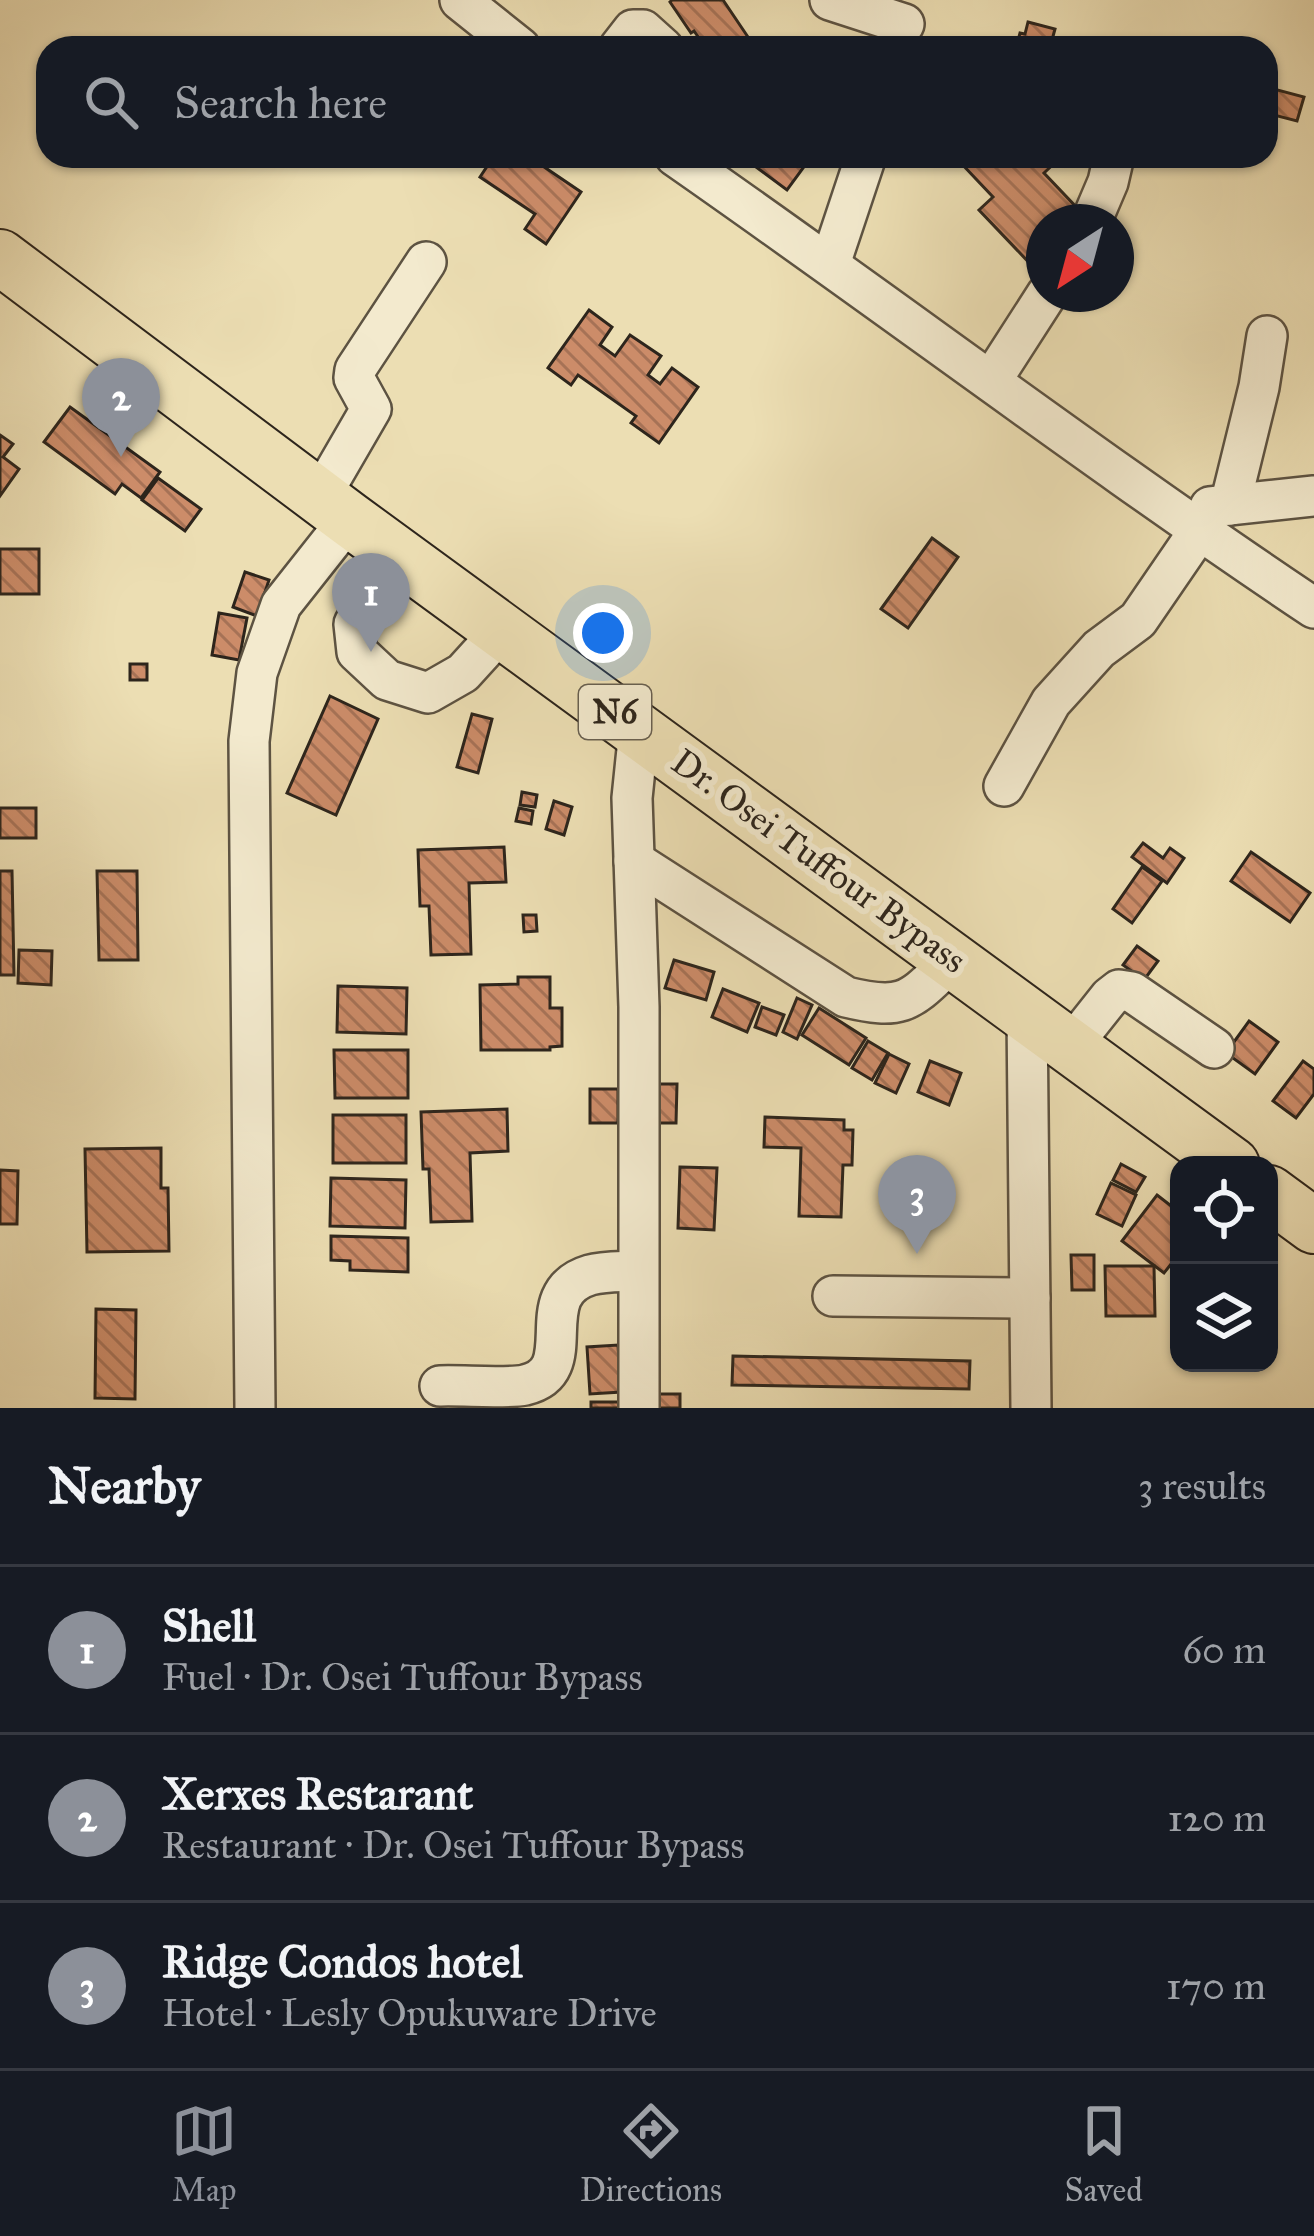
<!DOCTYPE html>
<meta charset="utf-8">
<style>
:root{--surface:#171b24;--page:#20242c;--text:#f1f3f6;--muted:#9ea1a6;--line:#363941;--accent:#8c9099}
body{margin:0;font-family:"IM FELL Great Primer",serif;background:var(--page);color:var(--text)}
.controls{position:absolute;right:36px;bottom:36px;display:grid;overflow:hidden;border-radius:24px;box-shadow:0 3px 9px #0004}
.controls button{width:108px;height:108px;display:grid;place-items:center;padding:0;border:0;border-bottom:3px solid var(--line);background:var(--surface);color:var(--text);font:60px sans-serif}
.compass{position:absolute;left:1026px;top:204px;width:108px;height:108px;border-radius:50%;background:var(--surface);box-shadow:0 3px 9px #0004;rotate:216deg}
.you{position:absolute;left:603px;top:633px;width:42px;height:42px;margin:-30px;border:9px solid #fff;border-radius:50%;background:#1a73e8;box-shadow:0 0 0 18px #1a73e833}
.badge{display:grid;place-items:center;width:78px;height:78px;border-radius:50%;background:var(--accent);color:#fff;font-size:39px;font-weight:700}
.pin{position:absolute;translate:-50% -99px;filter:drop-shadow(0 3px 6px #0008)}
.pin::after{content:'';position:absolute;top:63px;width:42px;height:36px;background:inherit;clip-path:polygon(0 0,100% 0,50% 100%)}
.list{margin:0;padding:0;list-style:none}
h2{display:flex;justify-content:space-between;align-items:center;height:156px;margin:0;padding:0 48px;font-size:51px}
h2 small{font-size:39px;font-weight:400;color:var(--muted)}
.list li{display:grid;grid-template-columns:78px 1fr auto;gap:36px;align-items:center;box-sizing:border-box;height:168px;padding:0 48px;border-top:3px solid var(--line)}
.list b{display:block;font-size:45px;white-space:nowrap}
.list p{margin:0;font-size:39px;white-space:nowrap;color:var(--muted)}
.list em{font-size:39px;font-style:normal;color:var(--muted)}
.icon{flex:none;width:66px;height:66px;fill:none;stroke:currentColor;stroke-width:2;stroke-linecap:round;stroke-linejoin:round}
.map{position:relative;flex:none;width:1314px;height:1408px;overflow:hidden}
.search{position:absolute;background:var(--surface);box-shadow:0 3px 9px #0004;left:36px;right:36px;top:36px;height:132px;display:flex;align-items:center;gap:30px;box-sizing:border-box;padding:0 42px;border-radius:36px;color:var(--muted);font-size:45px}
.sheet{height:660px;background:var(--surface)}
nav{display:flex;justify-content:space-around;align-items:center;box-sizing:border-box;height:168px;border-top:3px solid var(--line);background:var(--surface);font-size:33px;color:var(--muted)}
nav a{display:grid;justify-items:center;gap:6px}
nav .on{color:var(--accent)}
.map>svg:first-child{display:block}
.building{fill:url(#building-back-hatch);stroke:#2d251c;stroke-width:3}
.lines{fill:none;stroke-linecap:round;stroke-linejoin:round}
.minor-casing{stroke:#5d5342;stroke-width:44}
.highway-casing{stroke:#2d251c;stroke-width:58}
.minor{stroke:#f3eace;stroke-width:39}
.highway{stroke:#ecdeb3;stroke-width:54}
.labels{text-anchor:middle;dominant-baseline:central;stroke-width:12;stroke-linejoin:round;paint-order:stroke}
.shield{fill:#f3eace;stroke:#686051;stroke-width:3}
.shield-label{font-size:33px;font-weight:bold;fill:#2d251c}
.street-label{font-size:36px;fill:#2d251c;stroke:#f3eace}
</style>
<div class="map">
<svg width="1314" height="1408" viewBox="0 0 1314 1408">
<defs>
<pattern id="building-back-hatch" width="6" height="6" patternUnits="userSpaceOnUse" patternTransform="scale(3)"><rect width="6" height="6" fill="#cc8c69"/><path d="M-1 5l2 2M0 0l6 6M5-1l2 2" fill="none" stroke="#a67256"/></pattern>
</defs>
<rect width="100%" height="100%" fill="#ecdeb3"/>
<filter id="stains"><feTurbulence type="fractalNoise" baseFrequency=".00167" numOctaves="4"/><feColorMatrix values="0 0 0 0 .2 0 0 0 0 .09 0 0 0 0 .02 0 0 0 .5 -.17"/></filter>
<radialGradient id="worn" r=".72"><stop offset=".6" stop-color="#630" stop-opacity="0"/><stop offset="1" stop-color="#630" stop-opacity=".3"/></radialGradient>
<g class="building">
<path d="M 672,0 L 723,0 L 750,40 L 738,48 L 706,48 L 694,31 L 691,33 L 670,2 Z"/>
<path d="M 1028,22 L 1055,29 L 1052,40 L 1084,48 L 1016,48 L 1020,33 L 1025,34 Z"/>
<path d="M 1266,87 L 1304,97 L 1297,121 L 1266,113 Z"/>
<path d="M 494,156 L 528,156 L 581,192 L 546,244 L 525,229 L 535,214 L 480,177 Z"/>
<path d="M 746,156 L 803,156 L 809,160 L 787,190 L 744,158 Z"/>
<path d="M 963,156 L 1062,156 L 1044,173 L 1080,211 L 1068,222 L 1044,222 L 1044,266 L 1038,272 L 979,210 L 993,197 L 958,160 Z"/>
<path d="M 589,310 L 612,327 L 600,345 L 615,356 L 630,335 L 661,356 L 648,375 L 660,384 L 672,368 L 698,387 L 659,443 L 631,423 L 636,416 L 578,375 L 571,385 L 548,368 Z"/>
<path d="M 70,407 L 160,472 L 141,498 L 122,484 L 115,494 L 44,442 Z"/>
<path d="M 0,435 L 13,444 L 3,457 L 19,469 L 0,496 Z"/>
<path d="M 158,478 L 201,509 L 185,531 L 142,500 Z"/>
<path d="M 932,538 L 958,557 L 908,628 L 881,609 Z"/>
<rect x="0" y="549" width="39" height="45"/>
<path d="M 245,572 L 269,580 L 257,616 L 233,607 Z"/>
<path d="M 219,613 L 247,618 L 239,660 L 212,655 Z"/>
<rect x="130" y="664" width="17" height="16"/>
<path d="M 330,696 L 378,719 L 336,815 L 287,793 Z"/>
<path d="M 472,714 L 492,719 L 478,773 L 457,767 Z"/>
<path d="M 522,792 L 537,795 L 535,807 L 520,805 Z"/>
<path d="M 554,801 L 572,807 L 564,835 L 546,829 Z"/>
<rect x="0" y="808" width="36" height="30"/>
<path d="M 519,808 L 533,811 L 531,824 L 516,821 Z"/>
<path d="M 1143,843 L 1163,858 L 1170,848 L 1184,858 L 1167,883 L 1132,857 Z"/>
<path d="M 504,847 L 506,882 L 469,883 L 471,954 L 431,955 L 429,906 L 420,906 L 418,850 Z"/>
<path d="M 1251,852 L 1310,893 L 1290,922 L 1231,881 Z"/>
<path d="M 1142,867 L 1162,881 L 1132,923 L 1113,909 Z"/>
<path d="M 0,871 L 12,871 L 14,975 L 0,975 Z"/>
<path d="M 97,871 L 137,871 L 138,960 L 99,960 Z"/>
<path d="M 523,915 L 536,915 L 537,931 L 524,932 Z"/>
<path d="M 1137,946 L 1158,961 L 1144,980 L 1123,965 Z"/>
<path d="M 19,950 L 52,951 L 51,985 L 18,983 Z"/>
<path d="M 674,960 L 714,972 L 706,1000 L 665,988 Z"/>
<path d="M 518,977 L 550,977 L 550,1008 L 562,1008 L 562,1046 L 550,1047 L 550,1050 L 481,1050 L 480,985 L 518,984 Z"/>
<path d="M 338,986 L 407,988 L 406,1034 L 337,1032 Z"/>
<path d="M 723,989 L 759,1003 L 747,1032 L 712,1017 Z"/>
<path d="M 797,998 L 812,1005 L 797,1039 L 783,1032 Z"/>
<path d="M 762,1007 L 784,1015 L 776,1035 L 755,1027 Z"/>
<path d="M 819,1008 L 866,1038 L 849,1065 L 802,1035 Z"/>
<path d="M 1249,1021 L 1278,1042 L 1255,1074 L 1226,1053 Z"/>
<path d="M 868,1041 L 888,1053 L 872,1080 L 852,1068 Z"/>
<path d="M 334,1050 L 408,1050 L 408,1098 L 335,1098 Z"/>
<path d="M 889,1054 L 909,1064 L 896,1093 L 875,1083 Z"/>
<path d="M 930,1061 L 961,1073 L 949,1105 L 918,1092 Z"/>
<path d="M 1303,1061 L 1314,1069 L 1314,1094 L 1296,1118 L 1273,1101 Z"/>
<path d="M 646,1084 L 677,1084 L 676,1123 L 646,1123 Z"/>
<rect x="590" y="1089" width="28" height="34"/>
<path d="M 507,1109 L 508,1151 L 470,1153 L 472,1221 L 431,1222 L 429,1169 L 423,1169 L 421,1112 Z"/>
<rect x="333" y="1115" width="73" height="48"/>
<path d="M 765,1117 L 844,1120 L 844,1130 L 853,1130 L 852,1165 L 843,1165 L 841,1217 L 799,1216 L 801,1148 L 764,1147 Z"/>
<path d="M 161,1148 L 161,1188 L 168,1188 L 169,1251 L 87,1252 L 85,1149 Z"/>
<path d="M 1121,1164 L 1145,1177 L 1136,1192 L 1113,1180 Z"/>
<path d="M 680,1167 L 717,1168 L 714,1230 L 678,1228 Z"/>
<path d="M 0,1170 L 18,1171 L 17,1224 L 0,1224 Z"/>
<path d="M 331,1178 L 406,1180 L 405,1228 L 330,1226 Z"/>
<path d="M 1111,1183 L 1136,1195 L 1122,1226 L 1097,1214 Z"/>
<path d="M 1157,1195 L 1179,1212 L 1179,1270 L 1171,1264 L 1164,1273 L 1122,1241 Z"/>
<path d="M 331,1236 L 408,1238 L 408,1272 L 350,1270 L 350,1261 L 331,1260 Z"/>
<path d="M 1071,1255 L 1094,1255 L 1094,1290 L 1072,1290 Z"/>
<path d="M 1105,1266 L 1154,1266 L 1155,1316 L 1106,1316 Z"/>
<path d="M 96,1309 L 136,1310 L 135,1399 L 95,1398 Z"/>
<path d="M 618,1345 L 621,1392 L 590,1394 L 587,1347 Z"/>
<path d="M 733,1356 L 970,1361 L 969,1389 L 732,1385 Z"/>
<rect x="650" y="1394" width="30" height="14"/>
<rect x="591" y="1402" width="31" height="6"/>
</g>
<g class="lines">
<defs>
<g id="minor">
<path d="M 460,0 L 520,48"/>
<path d="M 830,0 L 904,24"/>
<path d="M 619,48 L 633,30 L 643,30 L 663,48"/>
<path d="M 675,156 C 889,305 1097,463 1314,608"/>
<path d="M 1091,222 L 1108,182 L 1114,156"/>
<path d="M 830,264 L 866,156"/>
<path d="M 991,381 L 1047,294"/>
<path d="M 320,497 L 371,409 L 354,378 L 355,370 L 426,262"/>
<path d="M 1230,505 L 1259,387 L 1267,336"/>
<path d="M 1210,507 L 1314,496"/>
<path d="M 394,552 L 354,624 L 357,652 L 387,680 L 428,693 L 463,673 L 502,630"/>
<path d="M 1004,786 L 1051,702 L 1099,649 L 1138,620 L 1199,531"/>
<path d="M 634,861 L 846,997 C 907,1012 911,999 954,959"/>
<path d="M 1027,1013 L 1031,1408"/>
<path d="M 1071,1046 L 1110,997 L 1119,990 L 1132,992 L 1214,1048"/>
<path d="M 833,1296 L 1030,1298"/>
<path d="M 440,1386 C 463,1385 504,1389 525,1385 C 586,1371 526,1294 590,1275 C 604,1271 622,1272 637,1271"/>
<path d="M 255,1408 L 249,741 L 257,673 L 281,605 L 349,519"/>
<path d="M 639,1408 L 639,1007 L 632,798 L 639,730"/>
</g>
<g id="highway">
<path d="M 0,257 L 349,519 L 1232,1165"/>
<path d="M 1269,1193 L 1314,1226"/>
</g>
</defs>
<use href="#minor" class="minor-casing"/>
<use href="#highway" class="highway-casing"/>
<use href="#minor" class="minor"/>
<use href="#highway" class="highway"/>
</g>
<g class="labels">
<rect class="shield" x="579" y="685" width="72" height="54" rx="9"/>
<g class="shield-label">
<text x="615" y="712">N6</text>
</g>
<g class="street-label">
<text transform="translate(819 861) rotate(36)">Dr. Osei Tuffour Bypass</text>
</g>
</g>
<rect width="100%" height="100%" filter="url(#stains)"/>
<rect width="100%" height="100%" fill="url(#worn)"/>
</svg>
<div class="controls">
<button><svg class="icon" aria-label="locate" viewBox="0 0 24 24"><circle cx="12" cy="12" r="6"/><path d="M12 2v4M12 18v4M2 12h4M18 12h4"/></svg></button>
<button><svg class="icon" aria-label="layers" viewBox="0 0 24 24"><path d="M12 4l9 5-9 5-9-5zM3 14l9 5 9-5"/></svg></button>
</div>
<svg class="compass" viewBox="-18 -18 36 36"><path d="M0-13l5 13h-10z" fill="#e53935"/><path d="M0 13l5-13h-10z" fill="#9ea1a6"/></svg>
<div class="you"></div>
<div class="pin badge" style="left:371px;top:652px">1</div>
<div class="pin badge" style="left:121px;top:457px">2</div>
<div class="pin badge" style="left:917px;top:1254px">3</div>
<div class="search"><svg class="icon" aria-label="search" viewBox="0 0 24 24"><circle cx="10" cy="10" r="6"/><path d="M15 15l6 6"/></svg>Search here</div>
</div>
<section class="sheet">
<h2>Nearby<small>3 results</small></h2>
<ul class="list">
<li><span class="badge">1</span><div><b>Shell</b><p>Fuel · Dr. Osei Tuffour Bypass</p></div><em>60 m</em></li>
<li><span class="badge">2</span><div><b>Xerxes Restarant</b><p>Restaurant · Dr. Osei Tuffour Bypass</p></div><em>120 m</em></li>
<li><span class="badge">3</span><div><b>Ridge Condos hotel</b><p>Hotel · Lesly Opukuware Drive</p></div><em>170 m</em></li>
</ul>
</section>
<nav>
<a class="on"><svg class="icon" aria-label="map" viewBox="0 0 24 24"><path d="M3 6l6-2 6 2 6-2v14l-6 2-6-2-6 2zM9 4v14M15 6v14"/></svg>Map</a>
<a><svg class="icon" aria-label="directions" viewBox="0 0 24 24"><path d="M12 3l9 9-9 9-9-9zM9 14v-3h6M13 9l2 2-2 2"/></svg>Directions</a>
<a><svg class="icon" aria-label="saved" viewBox="0 0 24 24"><path d="M7 4h10v16l-5-4-5 4z"/></svg>Saved</a>
</nav>
